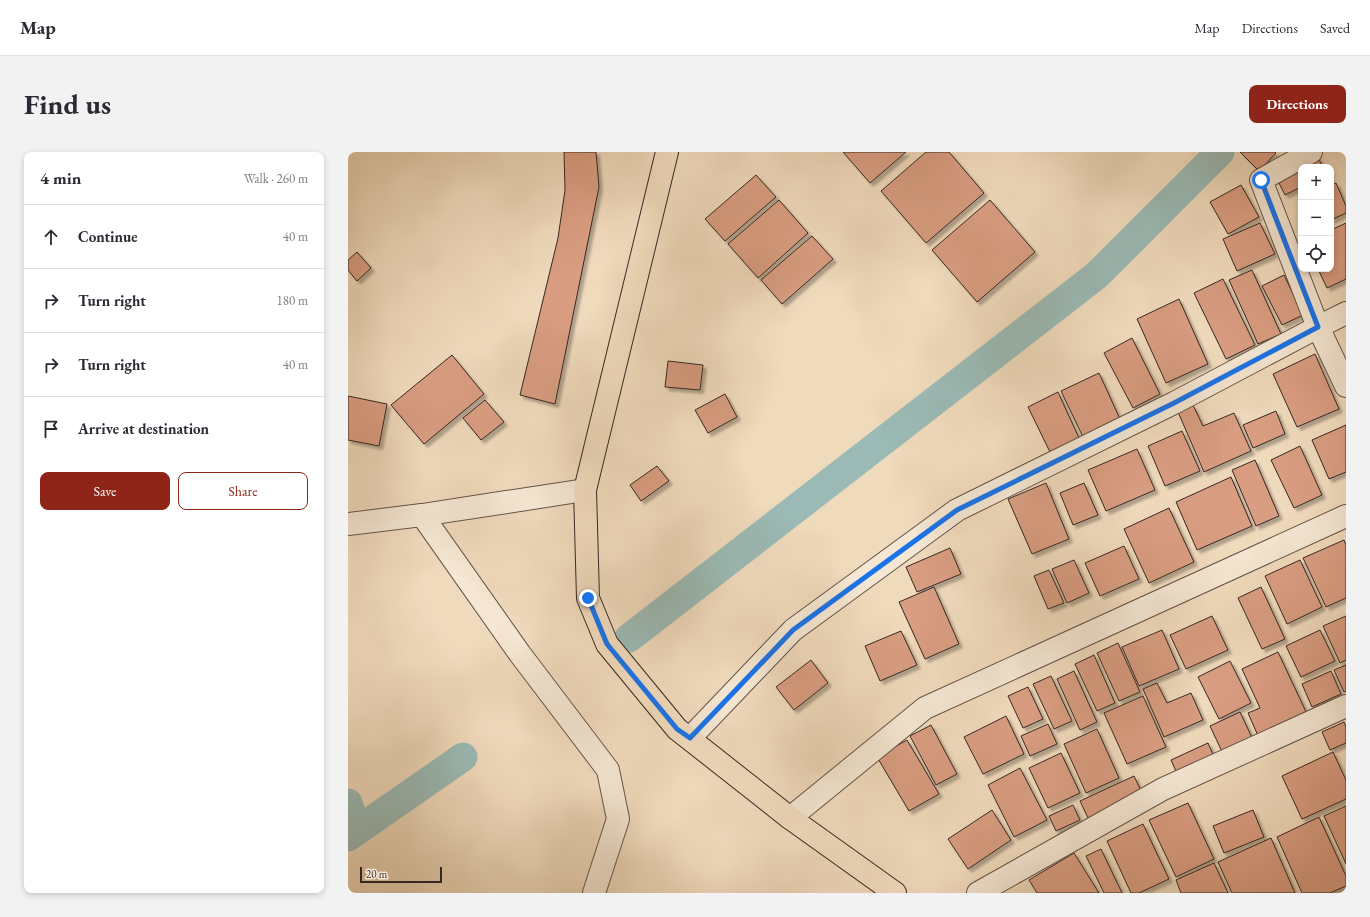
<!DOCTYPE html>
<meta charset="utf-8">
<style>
:root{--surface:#fff;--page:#f2f2f3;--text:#2b2b33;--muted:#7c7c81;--line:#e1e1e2;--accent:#8f2418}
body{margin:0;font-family:"EB Garamond",serif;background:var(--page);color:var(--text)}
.controls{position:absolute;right:12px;top:12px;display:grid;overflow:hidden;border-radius:8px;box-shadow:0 2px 6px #0003}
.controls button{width:36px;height:36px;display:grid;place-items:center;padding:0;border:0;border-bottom:1px solid var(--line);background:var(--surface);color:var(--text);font:20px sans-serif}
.scale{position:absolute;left:12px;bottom:10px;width:82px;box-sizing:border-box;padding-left:4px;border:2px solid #362823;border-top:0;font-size:11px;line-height:14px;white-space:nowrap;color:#362823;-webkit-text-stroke:3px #f5e7d3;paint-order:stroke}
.stop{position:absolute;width:12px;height:12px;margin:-9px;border:3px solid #1a73e8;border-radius:50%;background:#fff}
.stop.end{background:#1a73e8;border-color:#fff;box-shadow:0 1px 4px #0008}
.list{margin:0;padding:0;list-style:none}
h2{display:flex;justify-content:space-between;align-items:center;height:52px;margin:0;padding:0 16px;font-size:17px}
h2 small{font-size:13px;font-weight:400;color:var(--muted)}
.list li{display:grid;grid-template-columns:26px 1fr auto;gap:12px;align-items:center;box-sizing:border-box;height:64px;padding:0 16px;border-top:1px solid var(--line)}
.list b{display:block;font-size:15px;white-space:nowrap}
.list em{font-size:13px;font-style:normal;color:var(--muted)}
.actions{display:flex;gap:8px;padding:12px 16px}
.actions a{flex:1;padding:9px 0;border:1px solid var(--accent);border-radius:8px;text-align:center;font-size:14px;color:var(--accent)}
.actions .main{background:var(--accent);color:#fff}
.icon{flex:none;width:22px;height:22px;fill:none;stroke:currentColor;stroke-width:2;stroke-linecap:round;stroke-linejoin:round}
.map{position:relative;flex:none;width:998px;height:741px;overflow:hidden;border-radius:8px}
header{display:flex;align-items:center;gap:24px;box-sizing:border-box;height:56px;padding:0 20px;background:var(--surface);border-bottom:1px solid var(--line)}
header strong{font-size:19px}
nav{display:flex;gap:22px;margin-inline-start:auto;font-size:14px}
.intro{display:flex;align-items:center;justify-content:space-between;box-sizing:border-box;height:96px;padding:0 24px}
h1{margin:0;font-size:28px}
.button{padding:10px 18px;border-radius:8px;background:var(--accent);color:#fff;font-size:14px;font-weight:700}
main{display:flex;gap:24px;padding:0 24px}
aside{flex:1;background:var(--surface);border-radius:8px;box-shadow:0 2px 6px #0003}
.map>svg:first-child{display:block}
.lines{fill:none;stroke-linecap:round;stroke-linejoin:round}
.canal{stroke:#9bbab5;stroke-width:29}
.building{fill:#d99d81;stroke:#362823;filter:url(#shadow)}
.minor-casing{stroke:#645449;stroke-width:24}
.primary-casing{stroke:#362823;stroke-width:24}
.minor{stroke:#f5e7d3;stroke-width:22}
.primary{stroke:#f0dabc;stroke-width:22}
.route{stroke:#1a73e8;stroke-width:5}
</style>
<header>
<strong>Map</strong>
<nav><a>Map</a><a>Directions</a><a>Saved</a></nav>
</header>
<div class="intro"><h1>Find us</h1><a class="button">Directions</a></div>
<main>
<aside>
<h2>4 min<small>Walk · 260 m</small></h2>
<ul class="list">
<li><svg class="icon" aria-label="ahead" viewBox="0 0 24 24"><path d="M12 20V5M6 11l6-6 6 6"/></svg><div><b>Continue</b></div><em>40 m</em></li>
<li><svg class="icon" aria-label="right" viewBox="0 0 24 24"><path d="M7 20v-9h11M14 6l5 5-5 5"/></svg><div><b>Turn right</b></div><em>180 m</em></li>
<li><svg class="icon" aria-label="right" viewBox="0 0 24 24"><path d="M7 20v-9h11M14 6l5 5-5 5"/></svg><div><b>Turn right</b></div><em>40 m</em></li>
<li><svg class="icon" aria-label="arrive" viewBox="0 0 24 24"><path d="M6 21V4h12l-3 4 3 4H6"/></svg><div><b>Arrive at destination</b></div></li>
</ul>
<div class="actions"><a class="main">Save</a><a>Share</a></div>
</aside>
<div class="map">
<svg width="998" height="741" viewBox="0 0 998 741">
<defs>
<filter id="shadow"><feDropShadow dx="3.5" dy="3.5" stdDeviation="1" flood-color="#0004"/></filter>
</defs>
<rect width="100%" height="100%" fill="#f0dabc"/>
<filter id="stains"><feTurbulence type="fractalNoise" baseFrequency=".005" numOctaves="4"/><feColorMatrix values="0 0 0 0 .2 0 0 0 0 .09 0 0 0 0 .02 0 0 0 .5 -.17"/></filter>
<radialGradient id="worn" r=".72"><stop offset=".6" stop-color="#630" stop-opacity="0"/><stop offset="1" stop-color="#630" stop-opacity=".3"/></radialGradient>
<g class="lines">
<g class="canal">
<path d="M 281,486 L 749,123 L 872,0"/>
<path d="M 0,651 L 9,678"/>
<path d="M 0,685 L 115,605"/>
</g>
</g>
<g class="building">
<path d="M 216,0 L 248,0 L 251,35 L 207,252 L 172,243 L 210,86 L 217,38 Z"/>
<path d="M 495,0 L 558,0 L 522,31 Z"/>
<path d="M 578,0 L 601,0 L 636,41 L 578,91 L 533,39 Z"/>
<path d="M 892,0 L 927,0 L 928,1 L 911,19 Z"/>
<path d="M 969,4 L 975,15 L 953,15 L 953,35 L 937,43 L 928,25 Z"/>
<path d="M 408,23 L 428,45 L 377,89 L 357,67 Z"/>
<path d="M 988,31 L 998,54 L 998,61 L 983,68 L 983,33 Z"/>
<path d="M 893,33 L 911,65 L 880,82 L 862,50 Z"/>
<path d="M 431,48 L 460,81 L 410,126 L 380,92 Z"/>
<path d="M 642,48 L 687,100 L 629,150 L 584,98 Z"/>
<path d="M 912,71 L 927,102 L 889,119 L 875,87 Z"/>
<path d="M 998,71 L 998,127 L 979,136 L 970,117 L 983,117 L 983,78 Z"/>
<path d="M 464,84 L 485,107 L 434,152 L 413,128 Z"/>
<path d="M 9,100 L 23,116 L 9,129 L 0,118 L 0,108 Z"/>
<path d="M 904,118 L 933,182 L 910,192 L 881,128 Z"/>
<path d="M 936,123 L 955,163 L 934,173 L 914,134 Z"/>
<path d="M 875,127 L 907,193 L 878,207 L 846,141 Z"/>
<path d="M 831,147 L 860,212 L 818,231 L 789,167 Z"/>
<path d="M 784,186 L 812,242 L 785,256 L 756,201 Z"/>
<path d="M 967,202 L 991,257 L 949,275 L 925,222 Z"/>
<path d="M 104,203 L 136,242 L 76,292 L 43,253 Z"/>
<path d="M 320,209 L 355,213 L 352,238 L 317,235 Z"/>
<path d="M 751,221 L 772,267 L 735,285 L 713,239 Z"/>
<path d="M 710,240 L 731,286 L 702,300 L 680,255 Z"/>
<path d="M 377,242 L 389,265 L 360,281 L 347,258 Z"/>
<path d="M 0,244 L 39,252 L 31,294 L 0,288 Z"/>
<path d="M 137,248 L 156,270 L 133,288 L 115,266 Z"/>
<path d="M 845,253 L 855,274 L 886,261 L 903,299 L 856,320 L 830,260 Z"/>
<path d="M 928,259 L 937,282 L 905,296 L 895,273 Z"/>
<path d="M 998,273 L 998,320 L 981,327 L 964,288 Z"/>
<path d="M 834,279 L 852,319 L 817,334 L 800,294 Z"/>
<path d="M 952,294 L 974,343 L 946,356 L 923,308 Z"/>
<path d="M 789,297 L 807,338 L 758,359 L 740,318 Z"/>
<path d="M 907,308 L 931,364 L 908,374 L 884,318 Z"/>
<path d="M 309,314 L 321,329 L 293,349 L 282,333 Z"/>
<path d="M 883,325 L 904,374 L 849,398 L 828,350 Z"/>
<path d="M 698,331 L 721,387 L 684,402 L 660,347 Z"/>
<path d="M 736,331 L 750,363 L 725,373 L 712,341 Z"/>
<path d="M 821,356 L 846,410 L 801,431 L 776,377 Z"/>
<path d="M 996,388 L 998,393 L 998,446 L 978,455 L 955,406 Z"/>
<path d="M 776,394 L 791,427 L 752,444 L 737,411 Z"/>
<path d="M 602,396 L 613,422 L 569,440 L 558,415 Z"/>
<path d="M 726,408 L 741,441 L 719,451 L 704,417 Z"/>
<path d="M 952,408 L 974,455 L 939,472 L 917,424 Z"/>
<path d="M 701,418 L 716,451 L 700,457 L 686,424 Z"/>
<path d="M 586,435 L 611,492 L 577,507 L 551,450 Z"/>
<path d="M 913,435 L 937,487 L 914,497 L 890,446 Z"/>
<path d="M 864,464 L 880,498 L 838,517 L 822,483 Z"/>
<path d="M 998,464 L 998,508 L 992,511 L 975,474 Z"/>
<path d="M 814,478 L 831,517 L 791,534 L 774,495 Z"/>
<path d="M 972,478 L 987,509 L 953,525 L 938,494 Z"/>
<path d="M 553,479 L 569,513 L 532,529 L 517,494 Z"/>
<path d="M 770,491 L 792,540 L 771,549 L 749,501 Z"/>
<path d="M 930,500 L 960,564 L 911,586 L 900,561 L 912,556 L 894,517 Z"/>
<path d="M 746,503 L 767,551 L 749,559 L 727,512 Z"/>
<path d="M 463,508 L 480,531 L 446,558 L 428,535 Z"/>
<path d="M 882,509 L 903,551 L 871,567 L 850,525 Z"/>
<path d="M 998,513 L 998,539 L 996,540 L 986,518 Z"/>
<path d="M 726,519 L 749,570 L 732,578 L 709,527 Z"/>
<path d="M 983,519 L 993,542 L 964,555 L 954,532 Z"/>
<path d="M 703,524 L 724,569 L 706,577 L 685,532 Z"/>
<path d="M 809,531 L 819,551 L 843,541 L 855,568 L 816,585 L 795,537 Z"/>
<path d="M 680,535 L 695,567 L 675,576 L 660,544 Z"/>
<path d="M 795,544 L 818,595 L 779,612 L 756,561 Z"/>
<path d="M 892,560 L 907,592 L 877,606 L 862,574 Z"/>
<path d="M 658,564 L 676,602 L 635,622 L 616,585 Z"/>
<path d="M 996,570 L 998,575 L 998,591 L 982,598 L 974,580 Z"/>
<path d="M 700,572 L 709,592 L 682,604 L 673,584 Z"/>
<path d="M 583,573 L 609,622 L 588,633 L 562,584 Z"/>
<path d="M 749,577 L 771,626 L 738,641 L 716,592 Z"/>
<path d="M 559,588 L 591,642 L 561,659 L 529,605 Z"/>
<path d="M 860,591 L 868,609 L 831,626 L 823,608 Z"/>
<path d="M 985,600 L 998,628 L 998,647 L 954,667 L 934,624 Z"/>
<path d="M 713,601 L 732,641 L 700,656 L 681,616 Z"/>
<path d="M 672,616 L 699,668 L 666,685 L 640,633 Z"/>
<path d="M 786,624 L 794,641 L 740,666 L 732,649 Z"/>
<path d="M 840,651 L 866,707 L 828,725 L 801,668 Z"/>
<path d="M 725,653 L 732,668 L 708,679 L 701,664 Z"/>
<path d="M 998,654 L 998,712 L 976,664 Z"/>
<path d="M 644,658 L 663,688 L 620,717 L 600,687 Z"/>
<path d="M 905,658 L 916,685 L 876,701 L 865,674 Z"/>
<path d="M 971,665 L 998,724 L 998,734 L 982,741 L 954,741 L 929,685 Z"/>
<path d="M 795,672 L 821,727 L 791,741 L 783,741 L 759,689 Z"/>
<path d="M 923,686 L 947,741 L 884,741 L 870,710 Z"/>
<path d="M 753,697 L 774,741 L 756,741 L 738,704 Z"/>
<path d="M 726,701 L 751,741 L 689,741 L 681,728 Z"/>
<path d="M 866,711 L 880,741 L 833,741 L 828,728 Z"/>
</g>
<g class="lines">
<defs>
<g id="minor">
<path d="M 963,0 L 913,28 L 970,175 L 998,234"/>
<path d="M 74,363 L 172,502 L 260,618 L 270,667 L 246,741"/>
<path d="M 0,372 L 74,363 L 237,338"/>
<path d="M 342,586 L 445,478 L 609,358 L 826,251 L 970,175 L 998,161"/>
<path d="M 442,666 L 577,556 L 998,364"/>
<path d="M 630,741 L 815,637 L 998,554"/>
</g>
<path id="primary" d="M 319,0 L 237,338 L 240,446 L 259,492 L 329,577 L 442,666 L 547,741"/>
</defs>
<use href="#minor" class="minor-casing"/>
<use href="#primary" class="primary-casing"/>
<use href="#minor" class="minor"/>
<use href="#primary" class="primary"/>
</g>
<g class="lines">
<path class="route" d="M 240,446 L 259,492 L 329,577 L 342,586 L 445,478 L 609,358 L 826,251 L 970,175 L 913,28"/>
</g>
<rect width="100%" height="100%" filter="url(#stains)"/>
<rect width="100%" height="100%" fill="url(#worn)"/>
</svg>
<div class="controls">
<button>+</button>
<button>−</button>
<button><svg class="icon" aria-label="locate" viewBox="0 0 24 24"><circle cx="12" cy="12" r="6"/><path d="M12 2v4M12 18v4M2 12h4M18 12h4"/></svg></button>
</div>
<div class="scale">20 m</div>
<div class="stop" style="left:913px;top:28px"></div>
<div class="stop end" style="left:240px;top:446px"></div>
</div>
</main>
